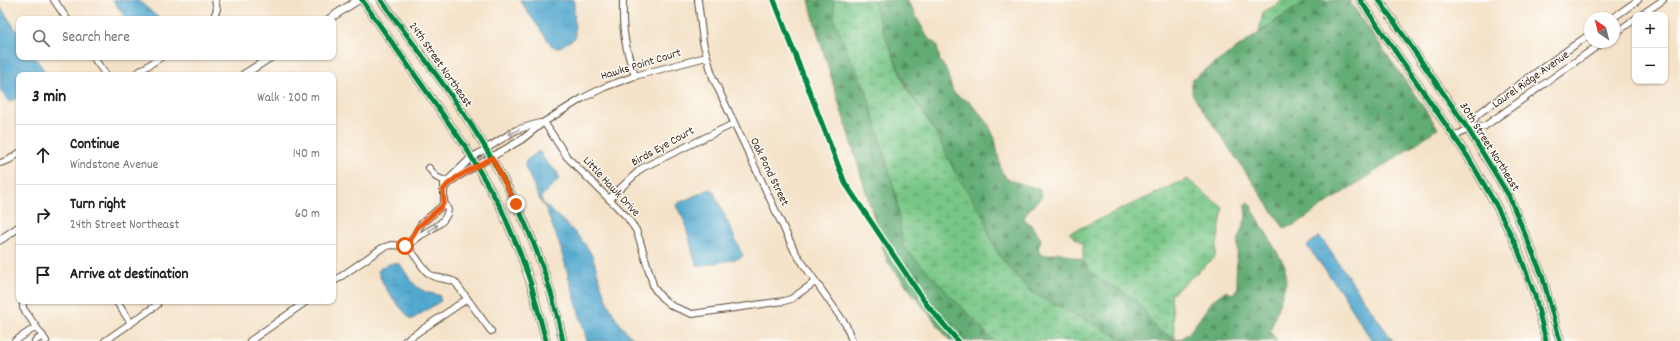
<!DOCTYPE html>
<meta charset="utf-8">
<style>
:root{--surface:#fff;--page:#f2f2f2;--text:#202124;--muted:#757577;--line:#e0e0e0}
body{margin:0;font-family:Dekko,sans-serif;background:var(--page);color:var(--text)}
.controls{position:absolute;right:12px;top:12px;display:grid;overflow:hidden;border-radius:8px;box-shadow:0 1px 3px #0004}
.controls button{width:36px;height:36px;display:grid;place-items:center;padding:0;border:0;border-bottom:1px solid var(--line);background:var(--surface);color:var(--text);font:20px sans-serif}
.compass{position:absolute;left:1584px;top:12px;width:36px;height:36px;border-radius:50%;background:var(--surface);box-shadow:0 1px 3px #0004;rotate:325deg}
.stop{position:absolute;width:12px;height:12px;margin:-9px;border:3px solid #ea580c;border-radius:50%;background:#fff}
.stop.end{background:#ea580c;border-color:#fff;box-shadow:0 1px 4px #0008}
.list{margin:0;padding:0;list-style:none}
h2{display:flex;justify-content:space-between;align-items:center;height:52px;margin:0;padding:0 16px;font-size:17px}
h2 small{font-size:13px;font-weight:400;color:var(--muted)}
.list li{display:grid;grid-template-columns:26px 1fr auto;gap:12px;align-items:center;box-sizing:border-box;height:60px;padding:0 16px;border-top:1px solid var(--line)}
.list b{display:block;font-size:15px;white-space:nowrap}
.list p{margin:0;font-size:13px;white-space:nowrap;color:var(--muted)}
.list em{font-size:13px;font-style:normal;color:var(--muted)}
.icon{flex:none;width:22px;height:22px;fill:none;stroke:currentColor;stroke-width:2;stroke-linecap:round;stroke-linejoin:round}
.map{position:relative;flex:none;width:1680px;height:341px;overflow:hidden}
.search{position:absolute;background:var(--surface);box-shadow:0 1px 3px #0004;left:16px;top:16px;width:320px;height:44px;display:flex;align-items:center;gap:10px;box-sizing:border-box;padding:0 14px;border-radius:8px;color:var(--muted);font-size:15px}
.panel{position:absolute;background:var(--surface);box-shadow:0 1px 3px #0004;left:16px;top:72px;width:320px;height:232px;border-radius:8px}
.map>svg:first-child{display:block}
.forest{fill:url(#forest-firs);stroke:#4e6b49}
.wetland{fill:url(#wetland-marsh);stroke:#5a7852}
.water{fill:url(#water-ripples);stroke:#466976}
.lines{fill:none;stroke-linecap:round;stroke-linejoin:round}
.minor-casing{stroke:#574638;stroke-width:8}
.tertiary-casing{stroke:#574638;stroke-width:9}
.minor{stroke:#fff;stroke-width:6}
.tertiary{stroke:#fff;stroke-width:7}
.cycleway-casing{stroke:#fdfcf7;stroke-width:8}
.cycleway{stroke:#00873e;stroke-width:5}
.oneway{stroke:#a79f9a}
.route{stroke:#ea580c;stroke-width:5}
.labels{text-anchor:middle;dominant-baseline:central;stroke-width:3;stroke-linejoin:round;paint-order:stroke}
.street-label{font-size:12px;fill:#3b2a1e;stroke:#fdfcf7}
</style>
<div class="map">
<svg width="1680" height="341" viewBox="0 0 1680 341">
<defs>
<pattern id="forest-firs" width="22" height="20" patternUnits="userSpaceOnUse"><rect width="22" height="20" fill="#62ac74"/><path d="M5 1l3.5 6h-7zM16 11l3.5 6h-7z" fill="#528c5f"/></pattern>
<pattern id="wetland-marsh" width="20" height="14" patternUnits="userSpaceOnUse"><rect width="20" height="14" fill="#78c787"/><path d="M1 5h8M5 5V1M11 12h8M15 12V8" fill="none" stroke="#64a26e"/></pattern>
<pattern id="water-ripples" width="26" height="14" patternUnits="userSpaceOnUse"><rect width="26" height="14" fill="#52a8cf"/><path d="M2 4q2-2 4 0t4 0M15 11q2-2 4 0t4 0" fill="none" stroke="#4589a7"/></pattern>
</defs>
<rect width="100%" height="100%" fill="#fdfcf7"/>
<filter id="ink" filterUnits="userSpaceOnUse"><feTurbulence type="fractalNoise" baseFrequency=".025" numOctaves="2"/><feDisplacementMap in="SourceGraphic" scale="8" xChannelSelector="R" yChannelSelector="G"/><feConvolveMatrix kernelMatrix="1 2 1 2 8 2 1 2 1" color-interpolation-filters="sRGB"/></filter>
<filter id="wash" filterUnits="userSpaceOnUse"><feTurbulence type="fractalNoise" baseFrequency=".012" numOctaves="4" result="noise"/><feDisplacementMap in="SourceGraphic" scale="16" xChannelSelector="R" yChannelSelector="G"/><feGaussianBlur stdDeviation="0.9" result="paint"/><feColorMatrix in="noise" values="0 0 0 0 0 0 0 0 0 0 0 0 0 0 0 0 0 1.4 0 .05"/><feComposite in="paint" operator="in"/></filter>
<g filter="url(#wash)">
<rect width="100%" height="100%" fill="#f4e2c8"/>
<g class="forest">
<path d="M 809,0 L 834,0 L 834,19 L 850,58 L 866,90 L 896,195 L 903,246 L 994,341 L 950,341 L 887,261 L 815,24 Z"/>
<path d="M 873,0 L 907,0 L 928,38 L 937,45 L 940,61 L 946,69 L 953,92 L 961,98 L 970,102 L 988,123 L 995,139 L 1001,170 L 1007,179 L 1039,189 L 1042,196 L 1027,212 L 1024,218 L 1031,225 L 1041,239 L 1038,249 L 1041,255 L 1048,255 L 1058,252 L 1083,260 L 1090,271 L 1103,282 L 1115,287 L 1137,301 L 1156,328 L 1173,339 L 1179,340 L 1189,333 L 1214,299 L 1225,291 L 1233,294 L 1238,287 L 1236,279 L 1238,240 L 1246,217 L 1245,206 L 1248,201 L 1285,266 L 1286,282 L 1270,332 L 1278,341 L 1130,341 L 1118,337 L 1031,292 L 1000,256 L 990,238 L 985,219 L 955,172 L 935,131 L 907,88 L 882,28 Z"/>
<path d="M 1307,0 L 1349,0 L 1438,128 C 1400,156 1360,181 1321,207 C 1309,214 1298,226 1284,228 L 1192,94 L 1192,79 Z"/>
</g>
<g class="wetland">
<path d="M 834,0 L 873,0 L 882,28 L 906,88 L 935,131 L 955,172 L 985,219 L 990,238 L 1000,257 L 1031,292 L 1118,337 L 1130,341 L 994,341 L 903,246 L 896,195 L 866,90 L 850,58 L 834,19 Z"/>
<path d="M 1282,0 L 1307,0 L 1259,32 L 1263,12 L 1280,3 Z"/>
<path d="M 1187,179 L 1223,208 L 1215,257 L 1171,295 L 1175,339 L 1156,328 L 1137,301 L 1115,287 L 1103,282 L 1090,271 L 1083,260 L 1083,244 L 1069,233 Z"/>
</g>
<g class="water">
<path d="M 113,0 L 138,0 L 160,19 L 126,19 Z"/>
<path d="M 519,0 L 574,0 L 575,38 L 558,48 L 552,46 Z"/>
<path d="M 0,6 L 19,34 L 19,57 L 35,57 L 46,73 L 46,75 L 19,75 L 19,97 L 9,102 L 0,90 Z"/>
<path d="M 539,151 C 542,154 542,157 545,160 C 549,167 559,169 559,179 L 541,197 L 543,203 C 559,218 579,233 590,252 C 595,260 596,269 599,278 C 606,302 616,325 636,341 L 587,341 L 559,243 L 545,207 L 541,203 L 525,166 L 526,161 Z"/>
<path d="M 710,189 L 713,190 L 743,256 L 741,258 L 698,266 L 695,261 L 684,220 L 676,206 L 678,203 Z"/>
<path d="M 1319,237 L 1322,239 L 1393,341 L 1372,341 L 1340,290 L 1307,246 L 1310,243 Z"/>
<path d="M 392,263 L 400,264 C 413,283 415,291 439,295 L 441,301 L 411,320 C 399,305 383,290 378,271 L 382,267 Z"/>
</g>
</g>
<g filter="url(#ink)">
<g class="lines">
<defs>
<g id="minor">
<path d="M 54,0 L 67,19"/>
<path d="M 623,0 C 622,30 625,48 635,76"/>
<path d="M 698,0 L 703,42 L 713,78 L 795,252 L 846,325 L 852,341"/>
<path d="M 1641,15 L 1663,0"/>
<path d="M 1613,18 L 1638,0"/>
<path d="M 213,19 L 217,9 L 215,0"/>
<path d="M 1614,34 L 1635,19"/>
<path d="M 93,57 L 106,75"/>
<path d="M 134,75 L 161,57"/>
<path d="M 544,122 L 567,157 L 627,217 L 636,230 L 640,241 L 654,288 L 662,298 L 672,306 L 692,314 L 784,301 L 791,299 L 815,282"/>
<path d="M 1468,129 L 1478,114 L 1590,34"/>
<path d="M 1454,137 L 1468,129 L 1485,126 L 1603,42"/>
<path d="M 473,157 L 516,130 L 540,123"/>
<path d="M 0,163 L 9,160 L 19,153"/>
<path d="M 429,168 L 436,177 L 445,181"/>
<path d="M 443,190 L 447,185 L 457,177 L 521,140 L 544,122 L 583,98 L 605,87 L 635,76 L 706,57"/>
<path d="M 610,198 L 642,168 L 733,124"/>
<path d="M 411,242 L 421,224 L 442,206 L 444,202"/>
<path d="M 407,247 C 411,244 415,239 420,236 C 430,229 446,224 448,210 L 444,202 L 444,184 L 472,157"/>
<path d="M 333,282 L 382,248 L 391,245 L 405,246 C 416,253 420,266 428,273 C 433,279 447,278 455,282 L 491,331"/>
<path d="M 23,301 L 23,308 L 46,341"/>
<path d="M 116,301 L 131,323"/>
<path d="M 15,341 L 36,327"/>
<path d="M 35,341 L 43,336"/>
<path d="M 105,341 L 157,305"/>
<path d="M 250,341 L 307,301"/>
<path d="M 405,341 L 467,299"/>
</g>
<g id="tertiary">
<path d="M 362,0 L 465,146 L 501,208 L 520,253 L 531,284 L 546,341"/>
<path d="M 381,0 C 419,52 460,103 492,159 C 525,215 550,277 563,341"/>
<path d="M 1360,0 L 1468,157 L 1496,205 L 1517,247 L 1535,296 L 1546,341"/>
<path d="M 1379,0 L 1468,129 L 1509,196 L 1542,275 L 1560,341"/>
<path d="M 329,19 L 358,0"/>
<path d="M 243,75 L 271,57"/>
<path d="M 0,240 L 19,227"/>
</g>
</defs>
<use href="#minor" class="minor-casing"/>
<use href="#tertiary" class="tertiary-casing"/>
<use href="#minor" class="minor"/>
<use href="#tertiary" class="tertiary"/>
<defs>
<g id="cycleway">
<path d="M 362,0 L 465,146 L 501,208 L 520,253 L 531,284 L 546,341"/>
<path d="M 381,0 C 419,52 460,103 492,159 C 525,215 550,277 563,341"/>
<path d="M 774,0 L 845,183 L 927,305 L 958,341"/>
<path d="M 1360,0 L 1468,157 L 1496,205 L 1517,247 L 1535,296 L 1546,341"/>
<path d="M 1379,0 L 1468,129 L 1509,196 L 1542,275 L 1560,341"/>
</g>
</defs>
<use href="#cycleway" class="cycleway-casing"/>
<use href="#cycleway" class="cycleway"/>
</g>
<defs><path id="oneway-shaft" d="M-6 0H5M1.5-3L5.5 0L1.5 3" fill="none" stroke-width="1.6" stroke-linecap="round" stroke-linejoin="round"/></defs>
<g class="oneway">
<use href="#oneway-shaft" transform="translate(514 132) rotate(152)"/>
<use href="#oneway-shaft" transform="translate(433 228) rotate(-36)"/>
</g>
</g>
<g class="lines" filter="url(#ink)">
<path class="route" d="M 405,246 L 407,247 L 417,228 L 442,206 L 444,202 L 443,190 L 447,185 L 457,177 L 492,158 L 516,204"/>
</g>
<g class="labels">
<g class="street-label">
<text transform="translate(440 65) rotate(55)">24th Street Northeast</text>
<text transform="translate(641 65) rotate(-17)">Hawks Point Court</text>
<text transform="translate(1531 80) rotate(-35)">Laurel Ridge Avenue</text>
<text transform="translate(663 147) rotate(-29)">Birds Eye Court</text>
<text transform="translate(1489 147) rotate(58)">30th Street Northeast</text>
<text transform="translate(769 172) rotate(64)">Oak Pond Street</text>
<text transform="translate(611 187) rotate(47)">Little Hawk Drive</text>
</g>
</g>
</svg>
<div class="controls">
<button>+</button>
<button>−</button>
</div>
<svg class="compass" viewBox="-18 -18 36 36"><path d="M0-13l5 13h-10z" fill="#e53935"/><path d="M0 13l5-13h-10z" fill="#757577"/></svg>
<div class="stop" style="left:405px;top:246px"></div>
<div class="stop end" style="left:516px;top:204px"></div>
<div class="search"><svg class="icon" aria-label="search" viewBox="0 0 24 24"><circle cx="10" cy="10" r="6"/><path d="M15 15l6 6"/></svg>Search here</div>
<section class="panel">
<h2>3 min<small>Walk · 200 m</small></h2>
<ul class="list">
<li><svg class="icon" aria-label="ahead" viewBox="0 0 24 24"><path d="M12 20V5M6 11l6-6 6 6"/></svg><div><b>Continue</b><p>Windstone Avenue</p></div><em>140 m</em></li>
<li><svg class="icon" aria-label="right" viewBox="0 0 24 24"><path d="M7 20v-9h11M14 6l5 5-5 5"/></svg><div><b>Turn right</b><p>24th Street Northeast</p></div><em>60 m</em></li>
<li><svg class="icon" aria-label="arrive" viewBox="0 0 24 24"><path d="M6 21V4h12l-3 4 3 4H6"/></svg><div><b>Arrive at destination</b></div></li>
</ul>
</section>
</div>
